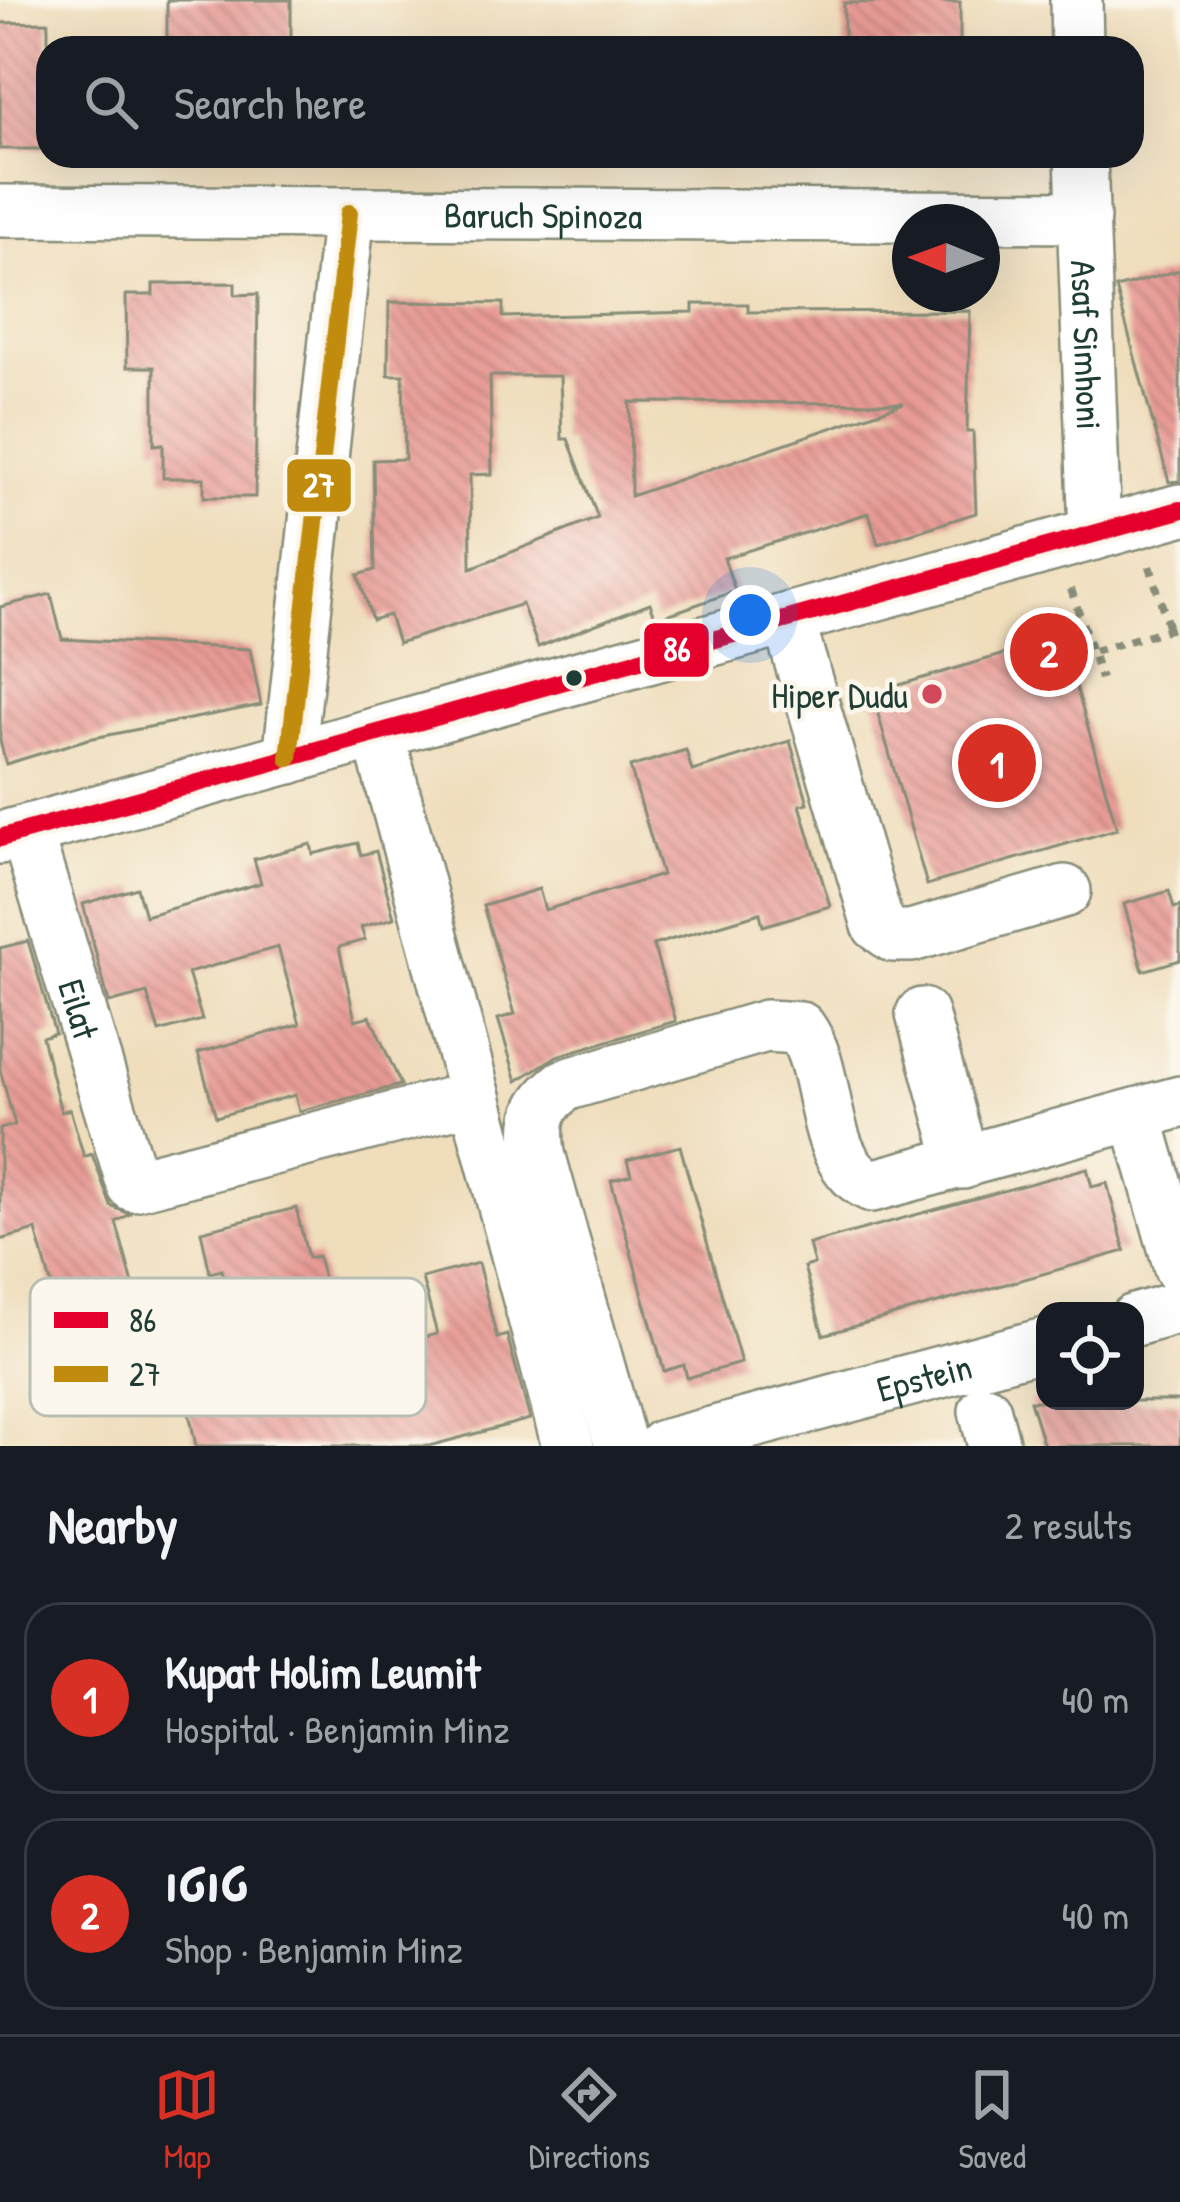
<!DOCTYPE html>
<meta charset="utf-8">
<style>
:root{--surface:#171b24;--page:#20242c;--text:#f1f3f6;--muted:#9ea1a6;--line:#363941;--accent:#d93025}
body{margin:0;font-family:"Patrick Hand","Playpen Sans Hebrew",sans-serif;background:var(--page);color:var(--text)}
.controls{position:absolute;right:36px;bottom:36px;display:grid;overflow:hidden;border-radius:24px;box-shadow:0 12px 48px #0002}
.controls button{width:108px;height:108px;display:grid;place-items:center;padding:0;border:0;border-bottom:3px solid var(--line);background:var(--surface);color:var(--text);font:60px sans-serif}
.compass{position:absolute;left:892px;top:204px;width:108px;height:108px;border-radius:50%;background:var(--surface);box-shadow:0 12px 48px #0002;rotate:271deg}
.you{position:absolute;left:750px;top:615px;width:42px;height:42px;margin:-30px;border:9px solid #fff;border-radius:50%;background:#1a73e8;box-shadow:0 0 0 18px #1a73e833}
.badge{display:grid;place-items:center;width:78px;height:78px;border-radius:50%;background:var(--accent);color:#fff;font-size:39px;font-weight:700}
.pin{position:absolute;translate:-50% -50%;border:6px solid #fff;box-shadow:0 3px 12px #0006}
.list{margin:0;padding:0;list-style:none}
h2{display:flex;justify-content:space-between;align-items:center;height:156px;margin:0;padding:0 48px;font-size:51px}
h2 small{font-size:39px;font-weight:400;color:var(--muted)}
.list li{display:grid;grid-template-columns:78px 1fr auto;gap:36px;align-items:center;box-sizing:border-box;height:192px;margin:0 24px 24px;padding:0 24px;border:3px solid var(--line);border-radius:36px}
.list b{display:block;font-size:45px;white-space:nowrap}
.list p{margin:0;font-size:39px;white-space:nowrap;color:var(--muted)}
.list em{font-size:39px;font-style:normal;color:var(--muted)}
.icon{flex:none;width:66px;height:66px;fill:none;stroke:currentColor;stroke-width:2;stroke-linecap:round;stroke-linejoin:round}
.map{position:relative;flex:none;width:1180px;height:1446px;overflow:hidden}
.search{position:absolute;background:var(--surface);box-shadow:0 12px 48px #0002;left:36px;right:36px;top:36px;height:132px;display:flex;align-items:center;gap:30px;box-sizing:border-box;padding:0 42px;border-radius:36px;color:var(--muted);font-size:45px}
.sheet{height:588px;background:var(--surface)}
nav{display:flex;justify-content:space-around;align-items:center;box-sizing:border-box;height:168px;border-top:3px solid var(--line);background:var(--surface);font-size:33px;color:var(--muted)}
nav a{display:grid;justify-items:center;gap:6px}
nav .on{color:var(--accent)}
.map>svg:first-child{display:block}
.building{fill:url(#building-back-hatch);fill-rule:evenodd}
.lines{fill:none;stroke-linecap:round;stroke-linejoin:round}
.minor-casing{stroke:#878d78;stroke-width:56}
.path{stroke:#878d78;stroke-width:8;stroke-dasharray:9 9;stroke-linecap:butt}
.minor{stroke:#fff;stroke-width:51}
.bus-1-casing{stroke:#fbf7ec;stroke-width:27}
.bus-2-casing{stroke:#fbf7ec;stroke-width:27}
.bus-1{stroke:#e4002b;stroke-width:18}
.bus-2{stroke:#c18c0d;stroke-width:18}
.bus-dot{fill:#1f3d34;stroke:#fbf7ec;stroke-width:4.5}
.poi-dot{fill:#d1495b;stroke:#fbf7ec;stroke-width:4.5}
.labels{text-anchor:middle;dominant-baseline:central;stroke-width:9;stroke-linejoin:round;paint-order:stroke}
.street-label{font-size:36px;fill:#1f3d34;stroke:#fbf7ec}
.poi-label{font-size:36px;fill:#1f3d34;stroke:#fbf7ec;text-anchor:end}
.key{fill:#fbf7ec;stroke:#b9bfb5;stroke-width:3}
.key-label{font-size:33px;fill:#1f3d34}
.line-badge{stroke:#fbf7ec;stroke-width:4.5}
.badge-label{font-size:33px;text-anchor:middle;font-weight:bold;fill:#fff}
</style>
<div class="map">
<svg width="1180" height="1446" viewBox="0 0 1180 1446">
<defs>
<pattern id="building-back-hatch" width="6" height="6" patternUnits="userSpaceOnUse" patternTransform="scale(3)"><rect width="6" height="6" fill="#e99b96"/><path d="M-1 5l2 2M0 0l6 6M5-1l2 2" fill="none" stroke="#bc807b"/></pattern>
</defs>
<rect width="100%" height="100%" fill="#fbf7ec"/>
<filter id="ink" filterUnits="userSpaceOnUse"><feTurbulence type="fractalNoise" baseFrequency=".00833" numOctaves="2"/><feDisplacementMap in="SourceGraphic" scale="24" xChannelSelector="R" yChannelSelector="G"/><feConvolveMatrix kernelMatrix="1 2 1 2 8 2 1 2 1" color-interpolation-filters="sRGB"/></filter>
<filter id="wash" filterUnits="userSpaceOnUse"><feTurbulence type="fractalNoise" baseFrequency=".004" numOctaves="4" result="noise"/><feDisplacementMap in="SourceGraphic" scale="48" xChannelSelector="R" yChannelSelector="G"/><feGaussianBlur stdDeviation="2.7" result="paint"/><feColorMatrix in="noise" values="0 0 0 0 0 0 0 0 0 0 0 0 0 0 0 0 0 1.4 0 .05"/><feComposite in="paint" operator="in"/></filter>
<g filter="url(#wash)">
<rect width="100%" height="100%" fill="#efddbb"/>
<g id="blocks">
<g class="building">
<path d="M 167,0 L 291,0 L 291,41 L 267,41 L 267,48 L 167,42 Z"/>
<path d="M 960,2 L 960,48 L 844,48 L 844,3 Z"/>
<path d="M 48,22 L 48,149 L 0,149 L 0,23 Z"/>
<path d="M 1180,270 L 1180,481 L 1169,482 L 1116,288 Z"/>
<path d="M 235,283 L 235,295 L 258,294 L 255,497 L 204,497 L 204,478 L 163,478 L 163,444 L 154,445 L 154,367 L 127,367 L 126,295 L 153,295 L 153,284 Z"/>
<path d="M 389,302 L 503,303 L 503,317 L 693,312 L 693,304 L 748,304 L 748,312 L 970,311 L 967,432 L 973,432 L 976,513 L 878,544 L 869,513 L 724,558 L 735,591 L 656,619 L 650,603 L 538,647 L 522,604 L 398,643 L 389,615 L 372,620 L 358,575 L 375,570 L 373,460 L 405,459 L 403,375 L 388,375 ZM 490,376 L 560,376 L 562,439 L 568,439 L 598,518 L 471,568 L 470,475 L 492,474 ZM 630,402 L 904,403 L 631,496 Z"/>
<path d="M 51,594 L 62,639 L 250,649 L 261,705 L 88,739 L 6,764 L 0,741 L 0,607 Z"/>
<path d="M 1062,637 L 1117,829 L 927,885 L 872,693 Z"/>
<path d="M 790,741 L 808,803 L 800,805 L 830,906 L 763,926 L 760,913 L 653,945 L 676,1021 L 557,1056 L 517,1081 L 498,1019 L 515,1014 L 483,906 L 539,889 L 545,910 L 662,875 L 630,767 L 686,750 L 692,771 Z"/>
<path d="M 358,843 L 361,855 L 376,851 L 394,918 L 361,927 L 365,940 L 339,947 L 355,1020 L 370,1016 L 401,1085 L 299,1111 L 295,1095 L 216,1117 L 198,1053 L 300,1024 L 278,947 L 188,973 L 202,1020 L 159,1032 L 147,993 L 109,1003 L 83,904 L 137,888 L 145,916 L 261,883 L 254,859 L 311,844 L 313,854 Z"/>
<path d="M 1169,891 L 1174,908 L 1180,906 L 1180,960 L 1143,971 L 1124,904 Z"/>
<path d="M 28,941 L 55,1033 L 42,1037 L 61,1112 L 70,1109 L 84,1157 L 92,1154 L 111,1206 L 130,1214 L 116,1222 L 142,1317 L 111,1326 L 114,1339 L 70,1351 L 36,1230 L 0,1240 L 0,1129 L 15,1125 L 0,1070 L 0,948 Z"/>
<path d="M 680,1146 L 741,1363 L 687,1378 L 684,1365 L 664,1371 L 611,1180 L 631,1175 L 627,1160 Z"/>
<path d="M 1087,1168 L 1092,1187 L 1107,1183 L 1125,1251 L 823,1335 L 804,1267 L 814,1264 L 809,1244 Z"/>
<path d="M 296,1208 L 308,1258 L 318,1256 L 343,1359 L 437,1334 L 422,1278 L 478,1263 L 497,1338 L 507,1335 L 530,1419 L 429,1446 L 196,1446 L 184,1389 L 283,1368 L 265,1299 L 231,1307 L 222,1270 L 210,1273 L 201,1231 Z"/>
<path d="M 1030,1401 L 1180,1401 L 1180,1446 L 1044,1446 Z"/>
</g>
</g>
</g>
<g filter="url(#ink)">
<use href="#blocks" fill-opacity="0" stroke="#878d78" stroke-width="3"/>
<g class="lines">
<defs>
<g id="minor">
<path d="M 1076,0 L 1077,48"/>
<path id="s1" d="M 1081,156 L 1095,534"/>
<path id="s2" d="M 0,211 L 1084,217"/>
<path d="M 788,619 L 878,925 L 893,936 L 911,936 L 1065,891"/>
<path d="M 378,733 L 568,1446"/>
<path d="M 289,758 L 349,213"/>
<path id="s3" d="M 26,831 L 133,1185 L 475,1097"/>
<path d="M 0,838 L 1180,510"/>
<path d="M 922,1014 L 963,1163"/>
<path d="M 1136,1115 L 1180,1268"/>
<path d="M 1135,1320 L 1180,1307"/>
<path d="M 985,1411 L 994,1446"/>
<path d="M 621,1446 L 539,1154 C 535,1120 537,1106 565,1085 L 766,1026 L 800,1028 C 833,1072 817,1163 872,1186 L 1180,1102"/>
<path id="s4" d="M 663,1446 L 1045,1344"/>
</g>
</defs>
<use href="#minor" class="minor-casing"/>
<g class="path">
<path d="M 1150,566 L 1169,629"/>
<path d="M 1071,589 L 1101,679"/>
<path d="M 1094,651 L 1180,626"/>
</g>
<use href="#minor" class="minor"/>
<defs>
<path id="bus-1" d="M 0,838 L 1180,510"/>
<path id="bus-2" d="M 289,758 L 349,213"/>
</defs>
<use href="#bus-1" class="bus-1-casing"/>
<use href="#bus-2" class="bus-2-casing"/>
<use href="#bus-1" class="bus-1"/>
<use href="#bus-2" class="bus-2"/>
</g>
</g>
<circle class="bus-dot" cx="574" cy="678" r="10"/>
<circle class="poi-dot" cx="932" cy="694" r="12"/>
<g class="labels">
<g class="street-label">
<text stroke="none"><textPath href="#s2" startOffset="543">Baruch Spinoza</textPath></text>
<text stroke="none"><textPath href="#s1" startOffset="189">Asaf Simhoni</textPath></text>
<text stroke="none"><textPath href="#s3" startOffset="186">Eilat</textPath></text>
<text stroke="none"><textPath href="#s4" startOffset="270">Epstein</textPath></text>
</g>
<g class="poi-label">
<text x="908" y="694">Hiper Dudu</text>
</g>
</g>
<rect x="30" y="1278" width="396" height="138" rx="18" class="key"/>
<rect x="54" y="1312" width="54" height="16" fill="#e4002b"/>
<rect x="54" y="1366" width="54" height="16" fill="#c18c0d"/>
<g class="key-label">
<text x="129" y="1332">86</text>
<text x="129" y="1386">27</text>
</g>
<g class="line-badge">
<rect x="285" y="457" width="68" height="57" rx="12" fill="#c18c0d"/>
<rect x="642" y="621" width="69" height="58" rx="12" fill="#e4002b"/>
</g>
<g class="badge-label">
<text x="319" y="497">27</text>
<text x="677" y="661">86</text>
</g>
</svg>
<div class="controls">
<button><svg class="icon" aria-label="locate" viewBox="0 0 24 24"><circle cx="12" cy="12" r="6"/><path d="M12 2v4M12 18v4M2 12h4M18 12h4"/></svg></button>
</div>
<svg class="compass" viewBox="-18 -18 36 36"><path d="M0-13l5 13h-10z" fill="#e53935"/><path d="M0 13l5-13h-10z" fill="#9ea1a6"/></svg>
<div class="you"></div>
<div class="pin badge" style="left:997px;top:763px">1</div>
<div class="pin badge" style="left:1049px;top:652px">2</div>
<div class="search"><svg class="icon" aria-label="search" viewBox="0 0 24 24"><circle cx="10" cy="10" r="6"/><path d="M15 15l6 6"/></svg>Search here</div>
</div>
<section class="sheet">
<h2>Nearby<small>2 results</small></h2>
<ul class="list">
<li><span class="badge">1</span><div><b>Kupat Holim Leumit</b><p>Hospital · Benjamin Minz</p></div><em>40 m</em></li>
<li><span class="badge">2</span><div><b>טוטו</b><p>Shop · Benjamin Minz</p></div><em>40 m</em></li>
</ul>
</section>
<nav>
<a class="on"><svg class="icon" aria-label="map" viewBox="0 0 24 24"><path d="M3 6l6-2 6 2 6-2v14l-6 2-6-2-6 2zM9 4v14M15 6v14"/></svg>Map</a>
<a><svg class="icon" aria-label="directions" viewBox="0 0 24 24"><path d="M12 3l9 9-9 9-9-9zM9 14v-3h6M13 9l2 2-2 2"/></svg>Directions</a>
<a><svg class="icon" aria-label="saved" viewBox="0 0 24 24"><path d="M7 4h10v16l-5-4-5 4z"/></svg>Saved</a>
</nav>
